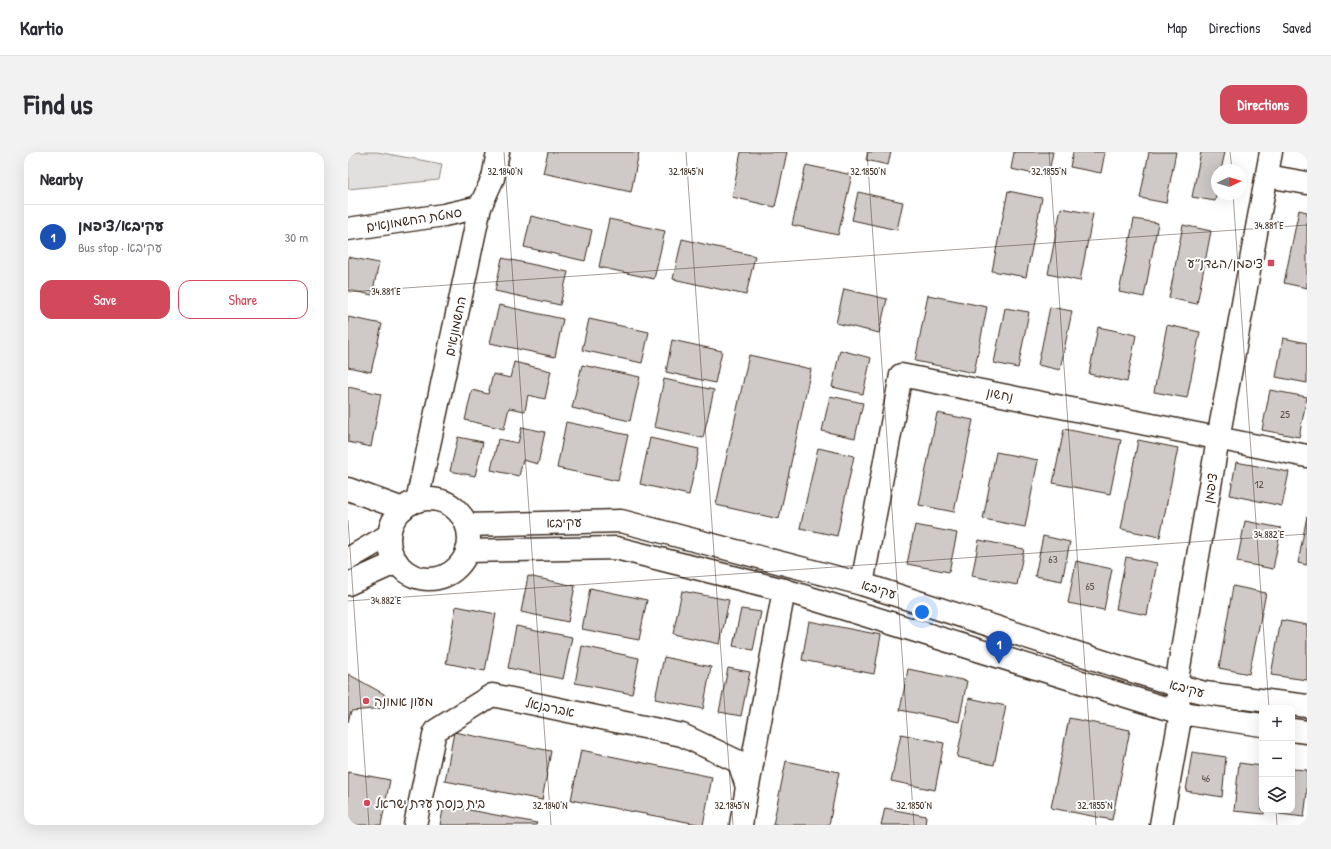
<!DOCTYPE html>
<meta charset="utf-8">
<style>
:root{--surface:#fff;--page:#f2f2f3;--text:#2b2b33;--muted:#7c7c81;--line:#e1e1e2;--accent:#d1495b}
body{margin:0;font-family:"Patrick Hand","Playpen Sans Hebrew",sans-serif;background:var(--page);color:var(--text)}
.controls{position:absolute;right:12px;bottom:12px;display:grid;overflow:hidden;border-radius:8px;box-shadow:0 4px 16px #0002}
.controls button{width:36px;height:36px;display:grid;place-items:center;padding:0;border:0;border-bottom:1px solid var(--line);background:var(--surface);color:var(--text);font:20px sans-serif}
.compass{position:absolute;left:863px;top:12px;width:36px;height:36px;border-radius:50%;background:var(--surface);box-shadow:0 4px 16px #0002;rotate:86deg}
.you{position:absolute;left:574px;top:460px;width:14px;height:14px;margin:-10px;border:3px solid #fff;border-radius:50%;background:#1a73e8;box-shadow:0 0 0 6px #1a73e833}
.badge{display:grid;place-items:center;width:26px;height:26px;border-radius:50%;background:var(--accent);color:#fff;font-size:13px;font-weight:700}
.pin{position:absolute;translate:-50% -33px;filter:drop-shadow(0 1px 2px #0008)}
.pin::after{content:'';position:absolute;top:21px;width:14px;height:12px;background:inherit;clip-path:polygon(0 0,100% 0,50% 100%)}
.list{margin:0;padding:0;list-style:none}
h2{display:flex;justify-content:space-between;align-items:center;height:52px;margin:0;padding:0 16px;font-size:17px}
h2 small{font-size:13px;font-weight:400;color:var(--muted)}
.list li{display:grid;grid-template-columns:26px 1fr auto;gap:12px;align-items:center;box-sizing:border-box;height:64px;padding:0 16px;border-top:1px solid var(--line)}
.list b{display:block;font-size:15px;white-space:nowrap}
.list p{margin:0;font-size:13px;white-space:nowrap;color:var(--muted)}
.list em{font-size:13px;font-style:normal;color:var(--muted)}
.actions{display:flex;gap:8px;padding:12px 16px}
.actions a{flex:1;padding:9px 0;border:1px solid var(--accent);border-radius:12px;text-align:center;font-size:14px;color:var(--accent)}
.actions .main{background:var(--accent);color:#fff}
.icon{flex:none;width:22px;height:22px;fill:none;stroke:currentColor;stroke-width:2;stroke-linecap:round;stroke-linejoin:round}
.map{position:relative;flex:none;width:959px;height:673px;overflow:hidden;border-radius:12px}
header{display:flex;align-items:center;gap:24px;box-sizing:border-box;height:56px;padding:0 20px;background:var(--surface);border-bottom:1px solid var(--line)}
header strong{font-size:19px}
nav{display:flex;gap:22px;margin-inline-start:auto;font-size:14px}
.intro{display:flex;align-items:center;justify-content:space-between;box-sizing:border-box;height:96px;padding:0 24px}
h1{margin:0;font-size:28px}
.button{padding:10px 18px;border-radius:12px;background:var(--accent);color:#fff;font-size:14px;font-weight:700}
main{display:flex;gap:24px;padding:0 24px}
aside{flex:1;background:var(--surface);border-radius:12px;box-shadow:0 4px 16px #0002}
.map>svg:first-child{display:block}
.green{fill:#e2e0de;stroke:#8e857e}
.building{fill:#cfcac7;stroke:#3b2a1e}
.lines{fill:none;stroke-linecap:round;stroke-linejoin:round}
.minor-casing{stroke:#3b2a1e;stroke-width:25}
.tertiary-casing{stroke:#3b2a1e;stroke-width:25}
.minor{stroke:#fff;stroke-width:22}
.tertiary{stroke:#fff;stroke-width:22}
.ticks{fill:none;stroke:#3b2a1e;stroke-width:1;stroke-opacity:0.45}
.poi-dot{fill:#d1495b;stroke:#fff;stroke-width:1.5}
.labels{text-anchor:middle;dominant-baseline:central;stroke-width:4;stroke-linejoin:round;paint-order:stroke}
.number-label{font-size:11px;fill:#605248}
.street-label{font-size:13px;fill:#3b2a1e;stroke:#fff}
.poi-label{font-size:13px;fill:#3b2a1e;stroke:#fff;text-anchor:start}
.ticks-label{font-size:10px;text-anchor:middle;fill:#3b2a1e;stroke:#fff;stroke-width:4;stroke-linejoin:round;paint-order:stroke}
</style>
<header>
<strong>Kartio</strong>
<nav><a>Map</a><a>Directions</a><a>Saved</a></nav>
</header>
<div class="intro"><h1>Find us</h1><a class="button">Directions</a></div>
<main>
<aside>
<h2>Nearby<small></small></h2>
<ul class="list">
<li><span class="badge" style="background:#1a4fb4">1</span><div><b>עקיבא/ציפמן</b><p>Bus stop · עקיבא</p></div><em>30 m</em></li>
</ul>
<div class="actions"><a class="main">Save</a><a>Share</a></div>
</aside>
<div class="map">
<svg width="959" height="673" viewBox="0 0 959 673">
<rect width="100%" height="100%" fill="#fff"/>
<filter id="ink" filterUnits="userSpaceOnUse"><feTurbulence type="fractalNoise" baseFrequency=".025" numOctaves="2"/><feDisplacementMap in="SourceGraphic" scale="8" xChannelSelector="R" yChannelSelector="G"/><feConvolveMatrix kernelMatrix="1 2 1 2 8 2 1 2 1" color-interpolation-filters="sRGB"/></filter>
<g filter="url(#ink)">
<path class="green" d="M 0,0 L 29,0 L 94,12 L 91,28 L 0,37 Z"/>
<g class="building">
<path d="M 200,0 L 291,0 L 283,40 L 195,21 Z"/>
<path d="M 393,0 L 439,0 L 427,55 L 384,45 Z"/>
<path d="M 520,0 L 543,0 L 540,13 L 518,8 Z"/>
<path d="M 666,0 L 705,0 L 700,25 L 663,17 Z"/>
<path d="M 725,0 L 757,0 L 753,21 L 722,15 Z"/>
<path d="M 801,0 L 828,0 L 818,51 L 792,46 Z"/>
<path d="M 853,0 L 877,0 L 873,18 L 869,18 L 869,39 L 867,49 L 844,45 Z"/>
<path d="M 458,13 L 504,23 L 490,83 L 444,73 Z"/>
<path d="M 660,39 L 694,46 L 678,125 L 644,119 Z"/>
<path d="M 510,40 L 555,50 L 549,78 L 504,68 Z"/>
<path d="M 713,56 L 745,62 L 732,129 L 700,122 Z"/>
<path d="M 951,58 L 959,60 L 959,136 L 936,131 Z"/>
<path d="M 183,64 L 244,78 L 237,109 L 176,95 Z"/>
<path d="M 261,67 L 317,79 L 306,127 L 251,115 Z"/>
<path d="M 786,67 L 810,71 L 796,145 L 771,140 Z"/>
<path d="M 835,73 L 863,79 L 849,152 L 821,146 Z"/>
<path d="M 334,87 L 407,104 L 398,143 L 325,127 Z"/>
<path d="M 0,105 L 31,111 L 24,143 L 0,138 Z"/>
<path d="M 154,106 L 220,120 L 212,153 L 147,139 Z"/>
<path d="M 496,137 L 539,147 L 531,181 L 488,171 Z"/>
<path d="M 580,143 L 639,155 L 626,221 L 567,209 Z"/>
<path d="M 151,153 L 215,167 L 207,205 L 142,191 Z"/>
<path d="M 702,155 L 724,159 L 712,218 L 690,213 Z"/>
<path d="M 657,156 L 681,160 L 670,216 L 646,211 Z"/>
<path d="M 0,165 L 34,172 L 23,220 L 0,215 Z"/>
<path d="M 241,167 L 301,180 L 294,211 L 234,198 Z"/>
<path d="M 819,173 L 852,180 L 839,246 L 806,240 Z"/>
<path d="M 750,175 L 788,183 L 779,230 L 741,222 Z"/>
<path d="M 935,186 L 959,191 L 959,231 L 928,225 Z"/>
<path d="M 324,188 L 374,199 L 367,231 L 318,220 Z"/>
<path d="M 492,198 L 523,206 L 515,242 L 484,235 Z"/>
<path d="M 401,203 L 463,217 L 431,367 L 368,353 Z"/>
<path d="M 166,210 L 203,219 L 197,247 L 180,243 L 177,259 L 161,256 L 156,277 L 117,268 L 124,238 L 140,242 L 145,222 L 162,226 Z"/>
<path d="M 234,213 L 292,225 L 282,269 L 224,256 Z"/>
<path d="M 316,227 L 366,238 L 355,286 L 306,275 Z"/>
<path d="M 0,235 L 33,242 L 23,295 L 0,290 Z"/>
<path d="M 922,238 L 959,245 L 951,285 L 914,278 Z"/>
<path d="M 482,244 L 515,251 L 507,286 L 474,279 Z"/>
<path d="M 589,261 L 625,268 L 606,360 L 571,353 Z"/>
<path d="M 218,270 L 280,283 L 270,329 L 209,316 Z"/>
<path d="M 174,275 L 197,280 L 190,312 L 175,308 L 171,324 L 143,318 L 150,287 L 170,291 Z"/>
<path d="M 716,277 L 773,288 L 762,342 L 705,331 Z"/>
<path d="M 110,285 L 135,290 L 127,324 L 102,319 Z"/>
<path d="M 302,286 L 351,297 L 341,343 L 292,332 Z"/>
<path d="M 790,288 L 830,296 L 812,385 L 773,377 Z"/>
<path d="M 470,296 L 506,304 L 489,384 L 452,376 Z"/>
<path d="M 648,300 L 690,308 L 677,375 L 635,367 Z"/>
<path d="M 888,310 L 941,320 L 934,354 L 882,343 Z"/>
<path d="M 959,364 L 959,413 L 950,411 Z"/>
<path d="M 897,369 L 933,376 L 925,417 L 889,410 Z"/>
<path d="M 567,373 L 609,381 L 601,420 L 559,412 Z"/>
<path d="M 695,384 L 722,390 L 714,429 L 687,424 Z"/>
<path d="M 631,388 L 676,397 L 669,433 L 624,424 Z"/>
<path d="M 778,405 L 809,411 L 799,463 L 768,457 Z"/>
<path d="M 728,409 L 764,417 L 756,458 L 720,451 Z"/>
<path d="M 180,424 L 227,434 L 220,470 L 173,460 Z"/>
<path d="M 885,434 L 918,441 L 901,522 L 871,516 Z"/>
<path d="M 242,436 L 299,448 L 291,488 L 234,477 Z"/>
<path d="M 334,439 L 381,448 L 372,492 L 325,482 Z"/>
<path d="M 108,454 L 148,462 L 137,519 L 98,511 Z"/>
<path d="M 393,457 L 413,460 L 405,498 L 385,494 Z"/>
<path d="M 933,468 L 959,473 L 959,528 L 923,523 Z"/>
<path d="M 461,469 L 533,483 L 526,522 L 454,508 Z"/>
<path d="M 168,474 L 224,485 L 215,527 L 160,516 Z"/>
<path d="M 234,494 L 291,506 L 284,542 L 227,531 Z"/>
<path d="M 316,505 L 363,515 L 355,557 L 307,547 Z"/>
<path d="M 380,516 L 402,520 L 393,564 L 371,560 Z"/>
<path d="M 560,517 L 619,529 L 611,570 L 552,558 Z"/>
<path d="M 0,522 L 36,542 L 37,556 L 3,559 L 0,570 Z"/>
<path d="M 621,546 L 658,554 L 646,613 L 609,605 Z"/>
<path d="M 721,566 L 782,578 L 764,668 L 703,656 Z"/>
<path d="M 106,580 L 203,599 L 194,648 L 97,629 Z"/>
<path d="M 553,582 L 596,591 L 587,638 L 543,629 Z"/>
<path d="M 233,598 L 364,625 L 355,673 L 223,648 Z"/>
<path d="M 844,600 L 878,605 L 874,645 L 838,639 Z"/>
<path d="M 438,609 L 491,620 L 481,673 L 425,673 Z"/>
<path d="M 891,611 L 914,614 L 914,658 L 917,658 L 916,662 L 886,659 Z"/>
<path d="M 944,617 L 959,618 L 959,641 L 956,665 L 931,662 L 931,658 L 944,658 Z"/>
<path d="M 0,620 L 42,628 L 33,673 L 0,673 Z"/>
<path d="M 96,653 L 189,671 L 188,673 L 92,673 Z"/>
<path d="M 537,656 L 578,664 L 577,673 L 533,673 Z"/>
</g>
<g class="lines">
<defs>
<g id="minor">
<path d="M 919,24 L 959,31"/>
<path d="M 0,77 L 96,63 L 132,55"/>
<path d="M 0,337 L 55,357"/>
<path d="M 514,432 L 553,223 L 959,304"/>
<path d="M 400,634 L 436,438"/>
<path d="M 67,673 L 87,579 L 144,543 L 334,583 L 391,610 L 399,635 L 393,673"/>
<path d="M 813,673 L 833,561"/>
</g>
<g id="tertiary">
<circle cx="81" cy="387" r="40"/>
<path d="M 69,349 L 132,55 L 145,26 L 150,0"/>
<path d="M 119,373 L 273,369 L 514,432 L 828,533 L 857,541 L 959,554"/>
<path d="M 119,399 L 268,396 L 436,438 L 833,561 L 914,573"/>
<path d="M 0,407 L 41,383"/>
<path d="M 0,432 L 49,410"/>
<path d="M 831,547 L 828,533 L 870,287 L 923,0"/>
<path d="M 944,578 L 959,580"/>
</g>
</defs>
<use href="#minor" class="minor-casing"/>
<use href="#tertiary" class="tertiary-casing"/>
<use href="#minor" class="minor"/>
<use href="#tertiary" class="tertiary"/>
</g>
</g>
<path class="ticks" d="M 156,0 L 203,673M 338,0 L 385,673M 519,0 L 566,673M 701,0 L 748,673M 882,0 L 884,18M 885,42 L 921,556M 0,140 L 959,73M 0,368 L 21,673M 0,449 L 959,382M 928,658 L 929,673"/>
<g class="poi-dot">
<rect x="919" y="107" width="8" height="8" rx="2"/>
<circle cx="18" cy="549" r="4"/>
<circle cx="19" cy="651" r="4"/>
</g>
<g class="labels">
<g class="number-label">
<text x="937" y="262">25</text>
<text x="911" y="332">12</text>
<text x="705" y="407">63</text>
<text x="742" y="434">65</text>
<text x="858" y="626">46</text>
</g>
<g class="street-label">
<text transform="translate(66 67) rotate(-9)">סמטת החשמונאים</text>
<text transform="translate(107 174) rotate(-78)">החשמונאים</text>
<text transform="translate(652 242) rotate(11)">נחשון</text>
<text transform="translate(862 336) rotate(-80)">ציפמן</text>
<text transform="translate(216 370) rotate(-2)">עקיבא</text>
<text transform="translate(531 437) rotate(17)">עקיבא</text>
<text transform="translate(839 536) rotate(15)">עקיבא</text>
<text transform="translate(202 555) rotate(12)">אברבנאל</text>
</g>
<g class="poi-label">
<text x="915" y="111" text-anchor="end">ציפמן/הגדנ״ע</text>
<text x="26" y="549">מעון אמונה</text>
<text x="27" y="651">בית כנסת עדת ישראל</text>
</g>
</g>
<g class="ticks-label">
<text x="157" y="23">32.1840°N</text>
<text x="338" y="23">32.1845°N</text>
<text x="520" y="23">32.1850°N</text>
<text x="701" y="23">32.1855°N</text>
<text x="921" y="77">34.881°E</text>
<text x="38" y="143">34.881°E</text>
<text x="921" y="386">34.882°E</text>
<text x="38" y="452">34.882°E</text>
<text x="202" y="657">32.1840°N</text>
<text x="384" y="657">32.1845°N</text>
<text x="566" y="657">32.1850°N</text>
<text x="747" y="657">32.1855°N</text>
</g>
</svg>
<div class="controls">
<button>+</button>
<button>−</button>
<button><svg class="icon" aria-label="layers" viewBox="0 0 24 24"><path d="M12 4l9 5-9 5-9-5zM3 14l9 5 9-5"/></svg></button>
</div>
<svg class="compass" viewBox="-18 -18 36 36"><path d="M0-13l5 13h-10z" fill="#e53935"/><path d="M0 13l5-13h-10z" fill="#7c7c81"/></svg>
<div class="you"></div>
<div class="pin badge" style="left:651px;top:512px;background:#1a4fb4">1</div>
</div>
</main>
